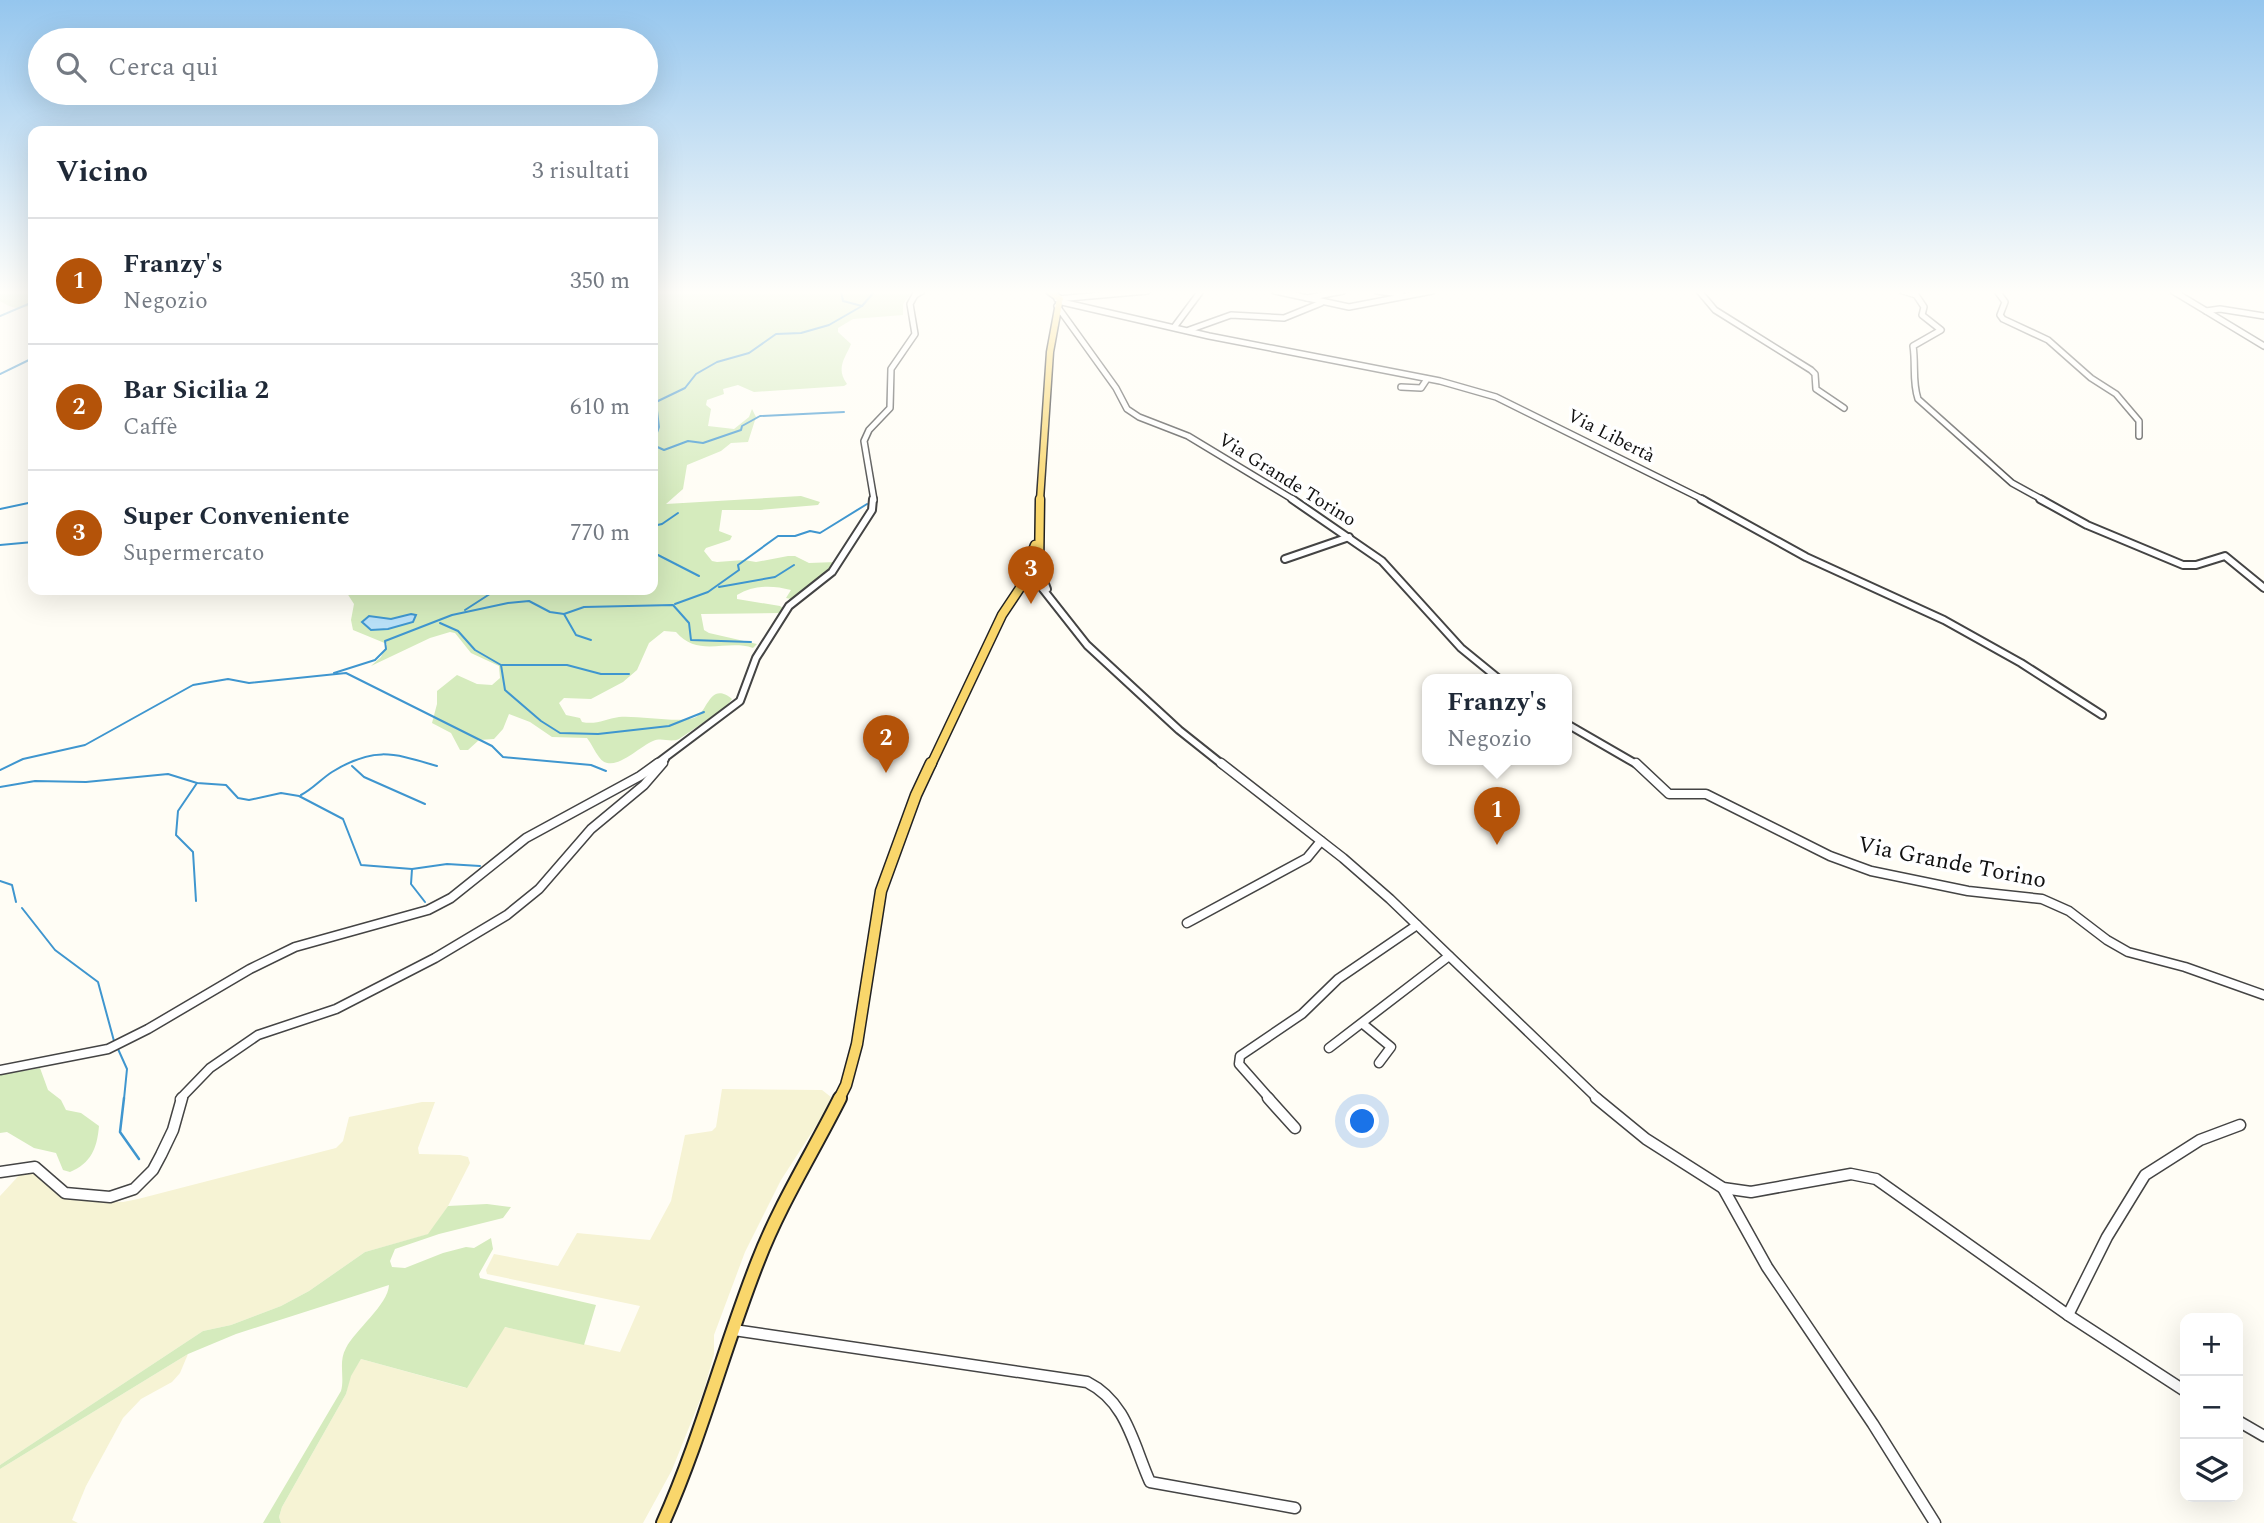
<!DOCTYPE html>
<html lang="it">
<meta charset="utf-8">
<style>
:root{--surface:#fff;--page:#f6f6f7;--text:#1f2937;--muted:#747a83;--line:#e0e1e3;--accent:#b45309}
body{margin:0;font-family:Spectral,serif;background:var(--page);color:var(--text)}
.controls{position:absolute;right:21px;bottom:21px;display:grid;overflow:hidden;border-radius:14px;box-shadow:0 7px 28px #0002}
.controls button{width:63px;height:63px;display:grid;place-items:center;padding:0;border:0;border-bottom:2px solid var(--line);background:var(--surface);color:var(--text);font:35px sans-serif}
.you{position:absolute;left:1363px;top:1122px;width:24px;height:24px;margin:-18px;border:5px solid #fff;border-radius:50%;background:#1a73e8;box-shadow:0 0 0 10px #1a73e833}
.badge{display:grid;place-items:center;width:46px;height:46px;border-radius:50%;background:var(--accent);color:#fff;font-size:23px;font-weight:700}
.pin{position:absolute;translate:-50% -58px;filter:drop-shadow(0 2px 4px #0008)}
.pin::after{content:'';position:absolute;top:37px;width:24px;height:21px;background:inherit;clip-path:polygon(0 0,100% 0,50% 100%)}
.popup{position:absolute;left:1422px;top:674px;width:150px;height:91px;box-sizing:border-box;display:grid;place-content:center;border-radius:14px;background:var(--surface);filter:drop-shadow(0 2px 5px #0005);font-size:23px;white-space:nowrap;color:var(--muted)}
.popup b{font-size:26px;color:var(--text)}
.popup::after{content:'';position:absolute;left:50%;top:100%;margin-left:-14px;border:14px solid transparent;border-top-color:var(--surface)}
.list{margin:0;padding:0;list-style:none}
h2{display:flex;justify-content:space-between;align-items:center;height:91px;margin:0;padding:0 28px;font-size:30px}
h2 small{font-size:23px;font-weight:400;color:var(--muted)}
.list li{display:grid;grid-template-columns:46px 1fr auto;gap:21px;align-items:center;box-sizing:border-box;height:126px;padding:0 28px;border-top:2px solid var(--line)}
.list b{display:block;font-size:26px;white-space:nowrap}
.list p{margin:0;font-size:23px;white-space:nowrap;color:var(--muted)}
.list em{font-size:23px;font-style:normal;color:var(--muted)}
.icon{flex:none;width:38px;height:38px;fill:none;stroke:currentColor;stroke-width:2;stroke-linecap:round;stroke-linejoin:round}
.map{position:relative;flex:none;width:2264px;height:1523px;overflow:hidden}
.search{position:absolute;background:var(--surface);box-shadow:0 7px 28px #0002;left:28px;top:28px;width:630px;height:77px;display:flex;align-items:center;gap:18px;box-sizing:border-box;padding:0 24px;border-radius:38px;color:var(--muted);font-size:26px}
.panel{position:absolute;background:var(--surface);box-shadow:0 7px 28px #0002;left:28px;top:126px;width:630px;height:469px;border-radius:14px}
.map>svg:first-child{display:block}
.farmland{fill:#f6f3d4}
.green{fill:#d5ebbd}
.water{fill:#b9e0f7;stroke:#3f96cf;stroke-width:2}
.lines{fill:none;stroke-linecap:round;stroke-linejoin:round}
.stream-far1{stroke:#3f96cf;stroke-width:2}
.stream{stroke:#3f96cf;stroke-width:2.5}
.minor-far3-casing{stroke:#444;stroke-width:8}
.minor-far2-casing{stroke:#444;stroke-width:10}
.minor-far1-casing{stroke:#444;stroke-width:11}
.minor-casing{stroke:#444;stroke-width:13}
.major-far3-casing{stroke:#222;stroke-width:9}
.major-far2-casing{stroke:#222;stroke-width:11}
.major-far1-casing{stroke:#222;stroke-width:13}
.major-casing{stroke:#222;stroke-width:16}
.minor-far3{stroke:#fff;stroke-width:5}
.minor-far2{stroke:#fff;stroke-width:6}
.minor-far1{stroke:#fff;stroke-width:8}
.minor{stroke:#fff;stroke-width:10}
.major-far3{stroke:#f9d66b;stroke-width:6}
.major-far2{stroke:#f9d66b;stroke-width:8}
.major-far1{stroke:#f9d66b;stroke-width:10}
.major{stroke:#f9d66b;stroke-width:12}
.labels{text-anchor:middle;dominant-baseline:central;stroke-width:7;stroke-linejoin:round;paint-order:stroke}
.far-street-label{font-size:19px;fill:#111;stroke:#fff}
.street-label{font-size:23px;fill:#111;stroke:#fff}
</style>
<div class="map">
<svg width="2264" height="1523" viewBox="0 0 2264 1523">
<rect width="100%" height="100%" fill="#fffdf5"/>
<g class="farmland">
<path d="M 722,1089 L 822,1090 L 831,1097 L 825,1112 L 781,1180 L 745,1252 L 714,1335 L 714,1354 L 704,1390 L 672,1470 L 643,1523 L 281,1523 L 279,1517 L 282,1507 L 346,1394 L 350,1376 L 361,1359 L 466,1388 L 504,1327 L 620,1352 L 640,1306 L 487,1274 L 486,1270 L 494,1254 L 558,1266 L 577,1233 L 650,1240 L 671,1201 L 685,1135 L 712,1131 L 716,1127 Z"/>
<path d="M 422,1102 L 435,1102 L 418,1148 L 419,1154 L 460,1155 L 468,1157 L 470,1163 L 448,1206 L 429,1234 L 365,1252 L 309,1291 L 281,1306 L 231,1325 L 203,1331 L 0,1465 L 0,1196 L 24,1170 L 36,1170 L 66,1199 L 123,1202 L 138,1199 L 336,1148 L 343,1141 L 349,1117 Z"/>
<path d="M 188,1354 L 180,1373 L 172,1382 L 141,1399 L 123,1418 L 86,1486 L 72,1520 L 78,1523 L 0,1523 L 0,1469 Z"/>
</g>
<g class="green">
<path d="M 0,291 L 33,291 L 33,305 C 18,310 13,309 0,301 Z"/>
<path d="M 653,291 L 917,291 L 912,292 L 903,304 L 903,315 L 853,319 L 838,328 L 838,332 L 851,344 C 846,357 835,368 847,384 L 844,386 L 754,392 L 738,385 L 723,389 L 724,394 L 707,400 L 706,405 L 711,409 L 708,426 L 734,429 L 749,417 L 752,409 L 756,417 L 748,442 L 731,443 L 721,451 L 687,465 L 683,489 L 666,504 L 801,496 L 820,502 L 818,505 L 760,510 L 722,510 L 719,531 L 732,536 L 730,540 L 706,548 L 704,551 L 712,561 L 717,562 L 744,560 L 756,562 L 788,556 L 795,556 L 809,563 L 836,562 L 831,571 L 795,600 L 786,598 L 791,590 C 772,585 754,585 737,595 L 737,599 L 780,606 L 784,609 L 781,613 L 701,614 L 704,630 L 709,633 L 757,644 L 753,648 C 726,639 698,658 676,632 L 664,631 L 649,643 L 637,670 L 623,682 L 591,699 L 564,698 L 559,703 L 566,715 L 580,718 L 582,722 C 596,725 606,719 619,717 C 637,715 683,724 696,717 C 708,711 710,681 732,699 L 725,708 L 679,739 C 670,743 662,737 653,741 C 638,747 612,776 599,757 C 594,751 592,744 587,738 L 552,737 L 530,722 L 509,714 L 503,729 L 494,739 L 479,740 L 468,750 L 460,750 L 451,733 L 432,723 L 437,704 L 437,691 L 457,675 L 477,684 L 492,685 L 500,678 L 499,666 L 471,653 L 455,633 L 450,632 L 430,638 L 371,666 L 381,657 L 387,644 L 353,630 L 351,620 L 354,604 L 345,590 L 653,590 Z"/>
<path d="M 40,1068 L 48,1090 L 61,1100 L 66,1110 L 81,1113 L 99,1126 C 97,1149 91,1163 70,1172 L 63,1170 L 56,1153 L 34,1148 L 7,1132 L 0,1133 L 0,1075 Z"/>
<path d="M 487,1204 L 511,1207 L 503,1218 L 439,1234 L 395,1249 L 390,1261 L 392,1267 L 405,1268 L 443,1253 L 466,1247 L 474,1248 L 491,1238 L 493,1249 L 479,1274 L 480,1278 L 596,1305 L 584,1345 L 505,1327 L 467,1388 L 361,1359 L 351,1376 L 346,1394 L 282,1507 L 279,1517 L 281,1523 L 263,1523 L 341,1391 C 345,1377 338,1362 346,1348 C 355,1330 388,1305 389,1285 L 236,1334 L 188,1354 L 0,1469 L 0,1465 L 203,1331 L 231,1325 L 281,1306 L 309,1291 L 365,1252 L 428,1234 L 448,1206 Z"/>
</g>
<path class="water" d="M 411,614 L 416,615 L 413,622 L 388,629 L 371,630 L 362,622 L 369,616 L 391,619 Z"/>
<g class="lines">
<g class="stream-far1">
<path d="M 841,291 L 843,301 L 862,306"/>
<path d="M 0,316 L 33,302"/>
<path d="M 0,374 L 33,358"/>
<path d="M 653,444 L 659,427 L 656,402 L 685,388 L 696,374 L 717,362 L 749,353 L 776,334 L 801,333 L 829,325 L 862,306 L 875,291"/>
<path d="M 653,445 L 664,450 L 688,441 L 703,443 L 741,430 L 742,426 L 760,416 L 844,412"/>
<path d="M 0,509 L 33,502"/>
<path d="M 653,526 L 662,524 L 678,513"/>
<path d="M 0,545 L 33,542"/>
<path d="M 653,556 L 658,555 L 699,576"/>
<path d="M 719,587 L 775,577 L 794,565"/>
<path d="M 675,604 L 708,592 L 739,570 L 738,565 L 778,536 L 795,536 L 810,531 L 820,533 L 867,504"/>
<path d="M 465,610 L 496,590"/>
<path d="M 564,614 L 576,635 L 591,640"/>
<path d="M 440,623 L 458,631 L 475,650 L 501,665 L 505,690 L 541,721 L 560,733 L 598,734 L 669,726 L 704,712"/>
<path d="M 502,665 L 567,665 L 601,674 L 629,674"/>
<path d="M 334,673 L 375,660 L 386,649 L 385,641 L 452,615 L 508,603 L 529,601 L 550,612 L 564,614 L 584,607 L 673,605 L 689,623 L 691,640 L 751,642"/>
<path d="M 352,766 L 364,777 L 425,804"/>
<path d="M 0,770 L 23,759 L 85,745 L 193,685 L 228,679 L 249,683 L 346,673 L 492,746 L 503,757 L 591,765 L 606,771"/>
<path d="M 0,787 L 35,781 L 86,782 L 168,774 L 197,783 L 226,785 L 238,798 L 249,800 L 281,793 L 299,796 L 343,819 L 361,865 L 412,869 L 447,864 L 480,866"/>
<path d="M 301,795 C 313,789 321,779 332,772 C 374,746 393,753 437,766"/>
<path d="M 412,869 L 411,884 L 425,902"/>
<path d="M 0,881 L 12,885 L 16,902"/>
<path d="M 196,901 L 193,852 L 176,835 L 178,811 L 197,783"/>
<path d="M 22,908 L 55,950 L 98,982 L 114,1041"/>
<path d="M 118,1049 L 127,1069 L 124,1099"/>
</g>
<path class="stream" d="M 124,1098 L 120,1132 L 139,1159"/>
<defs>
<g id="minor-far3">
<path d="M 1275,291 L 1349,307 L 1432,291"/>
<path d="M 1377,291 L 1401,294"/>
<path d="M 1699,291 L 1715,310 L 1811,370 L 1815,374 L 1816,389 L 1844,408"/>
<path d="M 1903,291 L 1916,295 L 1924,307 L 1922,315 L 1941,330 L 1913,346 C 1916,365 1912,381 1918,399 L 2012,483 L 2043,500"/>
<path d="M 1997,291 L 2005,302 L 2000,315 L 2003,319 L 2048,340 L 2091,378 L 2116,394 L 2139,421 L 2139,436"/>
<path d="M 2173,291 L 2264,346"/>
<path d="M 1307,298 L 1343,291"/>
<path d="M 1057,299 L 1147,291"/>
<path d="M 1062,302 L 1209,336 L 1440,381 L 1496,397 L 1704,500"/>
<path d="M 1057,306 L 1116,388 L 1127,409 L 1139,417 L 1188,436 L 1294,500"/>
<path d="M 2206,311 L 2220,309 L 2264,316"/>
<path d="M 1175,326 L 1201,291"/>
<path d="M 1189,330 L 1231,315 L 1284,318 L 1321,303"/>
<path d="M 1401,387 L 1421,388 L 1427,379"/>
<path d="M 874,500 L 864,441 L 869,430 L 890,408 L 891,369 L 915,334 L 910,304 L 915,295 L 922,291"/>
</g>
<g id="minor-far2">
<path d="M 1292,499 L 1382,561 L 1461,648 L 1499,679"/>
<path d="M 1701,499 L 1806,557 L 1944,620 L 2021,663 L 2102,715"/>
<path d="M 2040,499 L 2087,525 L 2183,565 L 2196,565 L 2225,556 L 2264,588"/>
<path d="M 1285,559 L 1349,537"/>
<path d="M 1040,571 L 1047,589"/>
<path d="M 1031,574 L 1087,645 L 1179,730 L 1223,765"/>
<path d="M 1567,724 L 1638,765"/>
<path d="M 655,765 L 740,701 L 756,658 L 789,606 L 832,572 L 872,510 L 873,499"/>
<path d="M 661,765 L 665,759"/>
</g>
<g id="minor-far1">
<path d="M 1221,763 L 1343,858 L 1390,899 L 1598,1099"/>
<path d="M 1636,763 L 1669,794 L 1706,794 L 1830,856 L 1871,871 L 1968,891 L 2042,899 L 2069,911 L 2107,940 L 2128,952 L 2185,967 L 2264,995"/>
<path d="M 1187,923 L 1307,858 L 1321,841"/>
<path d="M 1363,1024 L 1391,1047 L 1379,1063"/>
<path d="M 1329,1048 L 1449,956"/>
<path d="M 0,1070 L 108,1049 L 148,1029 L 250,969 L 295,947 L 428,910 L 451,898 L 526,838 L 640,776 L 658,763"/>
<path d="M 180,1099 L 210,1068 L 258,1035 L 336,1009 L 435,958 L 507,915 L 539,889 L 591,829 L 644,785 L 663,763"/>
<path d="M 1270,1099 L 1239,1064 L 1240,1056 L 1302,1014 L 1338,979 L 1417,925"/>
</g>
<g id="minor">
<path d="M 1268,1098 L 1295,1128"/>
<path d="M 1596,1098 L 1646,1139 L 1723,1188 L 1751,1192 L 1851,1174 L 1876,1179 L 2068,1315 L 2185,1391"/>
<path d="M 0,1172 L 35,1167 L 65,1193 L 110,1197 L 134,1189 L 153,1170 L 161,1155 L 173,1130 L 182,1098"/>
<path d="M 1723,1188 L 1767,1267 L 1873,1424 L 1935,1523"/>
<path d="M 2068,1315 L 2107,1237 L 2145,1175 L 2200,1140 L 2240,1125"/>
<path d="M 734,1330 L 1087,1382 C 1127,1402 1133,1444 1150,1482 L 1295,1508"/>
<path d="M 2238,1421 L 2264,1436"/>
</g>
<g id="major-far3">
<path d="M 1049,291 L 1060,299"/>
<path d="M 1040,500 L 1050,352 L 1059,303"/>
</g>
<g id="major-far2">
<path d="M 1039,570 L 1040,499"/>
<path d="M 1020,584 L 1035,545"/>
<path d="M 931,765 L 1002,615 L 1022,585 L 1038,574"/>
</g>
<path id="major-far1" d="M 839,1099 L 846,1085 L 857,1044 L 881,891 L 916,795 L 931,763"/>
<path id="major" d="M 663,1523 C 701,1438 724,1347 758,1261 C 780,1204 813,1152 840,1098"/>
</defs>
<use href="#minor-far3" class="minor-far3-casing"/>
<use href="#minor-far2" class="minor-far2-casing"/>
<use href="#minor-far1" class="minor-far1-casing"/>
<use href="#minor" class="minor-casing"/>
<use href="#major-far3" class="major-far3-casing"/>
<use href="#major-far2" class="major-far2-casing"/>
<use href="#major-far1" class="major-far1-casing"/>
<use href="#major" class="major-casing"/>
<use href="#minor-far3" class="minor-far3"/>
<use href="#minor-far2" class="minor-far2"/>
<use href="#minor-far1" class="minor-far1"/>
<use href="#minor" class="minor"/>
<use href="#major-far3" class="major-far3"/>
<use href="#major-far2" class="major-far2"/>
<use href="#major-far1" class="major-far1"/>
<use href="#major" class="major"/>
</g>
<linearGradient id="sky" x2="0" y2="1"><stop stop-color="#95c6ee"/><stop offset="0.58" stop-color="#fffefa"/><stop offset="1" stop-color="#fffefa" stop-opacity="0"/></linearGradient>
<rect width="2264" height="504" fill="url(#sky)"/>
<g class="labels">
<g class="far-street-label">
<text transform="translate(1611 436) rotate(27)">Via Libertà</text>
<text transform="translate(1287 480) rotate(32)">Via Grande Torino</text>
</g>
<g class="street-label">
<text transform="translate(1952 863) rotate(11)">Via Grande Torino</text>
</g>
</g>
</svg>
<div class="controls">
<button>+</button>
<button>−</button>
<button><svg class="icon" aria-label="layers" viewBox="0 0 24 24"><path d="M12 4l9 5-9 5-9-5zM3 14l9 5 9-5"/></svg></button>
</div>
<div class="you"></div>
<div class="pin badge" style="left:1497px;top:845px">1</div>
<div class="popup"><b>Franzy's</b>Negozio</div>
<div class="pin badge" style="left:886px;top:773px">2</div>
<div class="pin badge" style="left:1031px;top:604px">3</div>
<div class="search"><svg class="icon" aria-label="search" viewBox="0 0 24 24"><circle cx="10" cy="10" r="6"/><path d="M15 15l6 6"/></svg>Cerca qui</div>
<section class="panel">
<h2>Vicino<small>3 risultati</small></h2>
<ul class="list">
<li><span class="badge">1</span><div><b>Franzy's</b><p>Negozio</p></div><em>350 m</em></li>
<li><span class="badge">2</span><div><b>Bar Sicilia 2</b><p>Caffè</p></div><em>610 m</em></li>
<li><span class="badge">3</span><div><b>Super Conveniente</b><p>Supermercato</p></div><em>770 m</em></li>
</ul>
</section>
</div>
